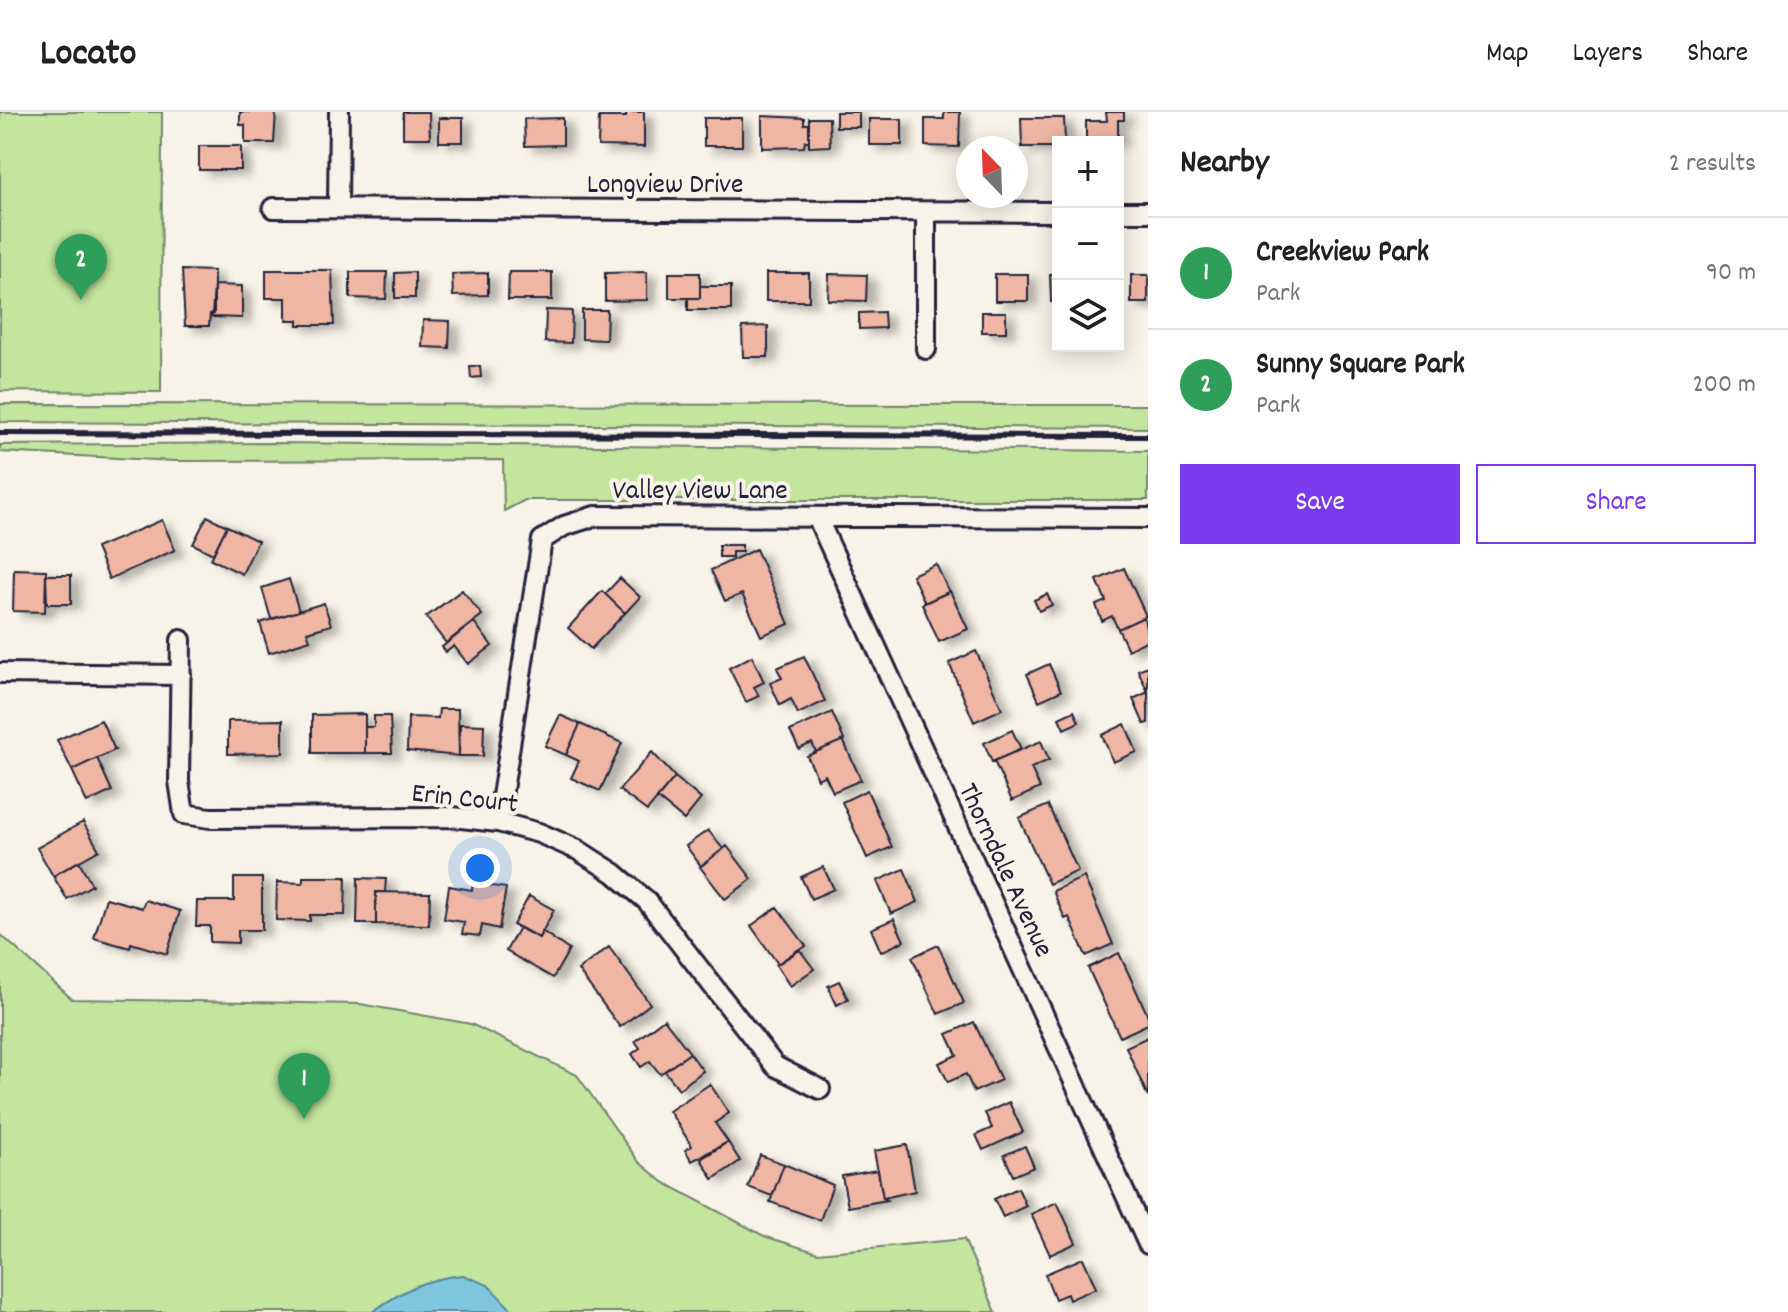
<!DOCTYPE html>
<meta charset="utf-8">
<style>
body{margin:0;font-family:Dekko,sans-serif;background:#f6f6f6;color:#202124}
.controls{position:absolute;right:24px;top:24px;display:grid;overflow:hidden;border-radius:0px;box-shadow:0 4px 20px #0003}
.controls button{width:72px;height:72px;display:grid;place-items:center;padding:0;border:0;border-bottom:2px solid #e0e0e0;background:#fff;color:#202124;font:40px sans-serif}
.compass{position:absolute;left:956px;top:24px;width:72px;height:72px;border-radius:50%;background:#fff;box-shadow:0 4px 20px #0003;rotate:337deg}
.you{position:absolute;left:480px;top:756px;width:28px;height:28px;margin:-20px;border:6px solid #fff;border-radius:50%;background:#1a73e8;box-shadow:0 0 0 12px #1a73e833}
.badge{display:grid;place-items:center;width:52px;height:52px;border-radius:50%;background:#7c3aed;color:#fff;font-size:26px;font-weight:700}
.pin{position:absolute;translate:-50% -66px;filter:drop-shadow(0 2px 4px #0008)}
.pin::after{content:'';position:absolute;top:42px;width:28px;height:24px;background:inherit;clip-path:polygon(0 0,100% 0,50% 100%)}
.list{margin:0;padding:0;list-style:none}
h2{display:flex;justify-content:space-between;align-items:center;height:104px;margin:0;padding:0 32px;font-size:34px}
h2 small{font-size:26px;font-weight:400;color:#757577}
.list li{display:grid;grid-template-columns:52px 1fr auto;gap:24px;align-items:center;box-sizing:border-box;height:112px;padding:0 32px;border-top:2px solid #e0e0e0}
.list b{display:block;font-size:30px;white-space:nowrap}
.list p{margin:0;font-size:26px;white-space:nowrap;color:#757577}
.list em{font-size:26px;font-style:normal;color:#757577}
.actions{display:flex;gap:16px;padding:24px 32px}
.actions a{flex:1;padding:18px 0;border:2px solid #7c3aed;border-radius:0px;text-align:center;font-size:28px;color:#7c3aed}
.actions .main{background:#7c3aed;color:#fff}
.icon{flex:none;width:44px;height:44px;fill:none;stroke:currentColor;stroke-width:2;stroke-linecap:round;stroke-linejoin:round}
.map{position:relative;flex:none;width:1148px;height:1200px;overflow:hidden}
header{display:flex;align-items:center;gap:48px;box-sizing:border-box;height:112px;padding:0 40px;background:#fff;border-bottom:2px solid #e0e0e0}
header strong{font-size:38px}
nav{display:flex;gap:44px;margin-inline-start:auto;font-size:28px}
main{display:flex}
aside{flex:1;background:#fff}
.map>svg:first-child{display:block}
</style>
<header>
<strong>Locato</strong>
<nav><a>Map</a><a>Layers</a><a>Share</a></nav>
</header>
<main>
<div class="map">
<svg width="1148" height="1200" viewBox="0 0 1148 1200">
<defs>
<filter id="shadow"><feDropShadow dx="9" dy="5" stdDeviation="4" flood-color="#0004"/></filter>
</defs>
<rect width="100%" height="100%" fill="#f7f3e8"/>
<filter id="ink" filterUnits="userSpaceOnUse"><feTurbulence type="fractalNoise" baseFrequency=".0125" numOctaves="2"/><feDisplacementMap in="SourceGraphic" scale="16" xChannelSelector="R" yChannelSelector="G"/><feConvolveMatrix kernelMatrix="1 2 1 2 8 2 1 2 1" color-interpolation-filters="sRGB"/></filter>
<g filter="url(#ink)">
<path fill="#c3e59e" stroke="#72846c" stroke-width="2" d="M0,0h162l-1,280 -161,-1z
M0,292l1148,1v23l-1148,-6z
M272,331l876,8v49h-623l-21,11 -1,-51 -328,1 -175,-9v-7z
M0,822l72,65 288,5 111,20 106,51 62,87 24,20 101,54 54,17 146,-14 32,73h-996z"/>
<path fill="#7ec7de" stroke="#59859d" stroke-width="2" d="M463,1163l25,10 26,27h-142c32,-22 51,-33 91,-37z"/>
<path fill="#eeb6a3" stroke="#22223b" stroke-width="2" filter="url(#shadow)" d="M240,0h36l-2,31h-29v-18h-5z
M403,0h26l1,26h-27z
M626,0h18v35l-46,-1 1,-29h27z
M836,0h23v15h-23z
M944,0h16l-1,35 -34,-1v-27h19z
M1106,0h18v8h-6v22h-32v-21h21z
M762,4l42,2v6h5v17h-4l-1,6 -42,1z
M439,6h24v24h-24z
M563,6v27l-38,1 -1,-27z
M704,6h38v28h-38z
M809,6h20l1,28 -21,1z
M1021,6h43l1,24h-7v5h-36z
M869,7h33v26h-33z
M199,34h42v24h-42z
M182,158l32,1v43h-4l-1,12h-24z
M266,158h66l2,55h-36v-5h-12v-22h-20z
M350,160h37l-1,27 -36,-1z
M415,160v26h-20v-25z
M509,160h43v28h-44z
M647,160v28l-42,1v-28z
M488,161v22l-35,1 -1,-22z
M669,161h31v25h-31z
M766,161h43v28h-43z
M829,162l38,1 -1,26 -38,-1z
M995,162h33v27h-33z
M1050,162h8v28h-7z
M1131,163h17v28h-17z
M214,173l28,1v32l-30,-1z
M700,174h31v24h-43v-12h12z
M546,198l26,1 -1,32 -26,-1z
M582,198h25l-1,30 -24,-1z
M884,200l1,16 -26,1v-16z
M982,200h24v20h-24z
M423,208l27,1 -1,27 -27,-1z
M768,214v31h-25l-1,-30z
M470,254h10l1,11 -10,1z
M207,404l20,10 -14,28 -20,-10z
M162,408l13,30 -66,29 -13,-31z
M227,414l31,15 -16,33 -31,-15z
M719,433h23v7h-10v5h-13z
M756,437l33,75 -28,12 -19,-42 -17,7 -14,-31z
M936,452l13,28 -24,11 -13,-28z
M1124,456l22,48 -28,13 -6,-13 -10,5 -6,-16 10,-4 -9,-21z
M14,457l32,1 -1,42 -32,-1z
M46,463h25v29h-24z
M620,466l20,19 -15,16 -20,-19z
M289,467l10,32 -28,8 -9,-31z
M462,478l20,25 -36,28 -20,-26z
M602,479l23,22 -34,36 -23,-21z
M950,479l18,38 -29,13 -17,-38z
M1047,482l5,11 -13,6 -5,-11z
M324,491l7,22 -24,7 3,8 -41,13 -9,-30z
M1144,505l4,23 -20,10 -10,-21z
M474,510l18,24 -24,18 -14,-18 -8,6 -4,-5z
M976,539l26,58 -28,13 -25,-59z
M752,544l12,26 -10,5 5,9 -13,6 -17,-34z
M804,544l21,45 -27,13 -7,-15 -11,6 -10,-22 12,-5 -5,-10z
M1049,552l12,27 -22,10 -12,-27z
M1148,554v57l-4,1 -11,-25 15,-7 -10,-22z
M439,597h19l1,47 -52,-5 1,-34 30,1z
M1074,599l5,11 -15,7 -5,-11z
M832,600l12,28 -28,12 -4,-9 -13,6 -9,-18z
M365,602v39h-53v-38z
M560,603l20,9 -14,31 -21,-9z
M374,604h16l2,37h-27v-26h9z
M101,608l14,30 -43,20 -15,-30z
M283,608v33l-55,1v-33z
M460,612l24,1 -1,31h-24z
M580,612l42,19 -22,48 -29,-13 8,-17 -13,-6z
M1125,612l12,28 -24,10 -11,-27z
M1012,618l9,19 -29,13 -8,-19z
M843,628l18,40 -28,12 -8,-17 -7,4 -11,-23z
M1041,629l8,19 -18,8 9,20 -28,13 -18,-40z
M652,640l23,25 -28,34 -28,-21z
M97,646l15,33 -25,12 -15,-33z
M675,665l26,22 -17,21 -27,-22z
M867,678l25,57 -25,11 -25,-56z
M1048,693l30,66 -29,13 -30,-66z
M83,710l16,28 -46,26 -16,-28z
M708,718l15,19 -22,17 -15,-20z
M727,734l25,33 -27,20 -25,-32z
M79,749l13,24 -25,14 -14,-23z
M823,755l11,22 -23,10 -10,-22z
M904,757l14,33 -27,12 -14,-33z
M303,765h43l-1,38h-35v6l-34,-1 1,-38 26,1z
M1084,765l29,67 -27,12 -17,-39 -4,2 -12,-28z
M234,766h28v52h-24v13l-28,-1v-16h-14l1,-25h37z
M358,766l28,1 -1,13h-9v32h-19z
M473,771l33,5 -7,41 -17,-4 -2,11 -18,-2 2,-12 -20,-3 5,-33 23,4z
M376,780l54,1 -1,32 -53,-1z
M529,784l25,14 -15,28 -26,-13z
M106,786l36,10 3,-8 35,11 -13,43 -36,-11 -1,5 -36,-10z
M777,795l29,39 -28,18 -27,-38z
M894,807l10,22 -23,11 -10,-23z
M519,815l20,11 3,-7 27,19 -16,28 -47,-27z
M938,833l26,58 -26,11 -26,-57z
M609,835l41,57 -30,23 -42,-57z
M799,837l15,20 -24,17 -14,-21z
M1119,841l29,63v8l-28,13 -32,-69z
M839,869l9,18 -11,6 -9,-19z
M664,907l26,34 -30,21 -10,-13 -9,6 -9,-13 8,-6 -5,-7z
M974,910l27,58 -27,12 -8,-18 -18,8 -9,-19 18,-8 -10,-21z
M1148,925v60l-22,-50z
M690,941l13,18 -24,18 -14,-18z
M710,972l19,29 -14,10 13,19 -36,19 -7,-11 7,-4 -23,-35z
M1009,990l14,30 -40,18 -7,-15 16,-7 -7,-15z
M728,1030l12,19 -27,18 -12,-20z
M907,1033l8,46 -32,7 -9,-47z
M1025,1034l9,21 -21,9 -9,-21z
M760,1043l24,9 -12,32 -24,-9z
M784,1052l49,21 -13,35 -50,-18z
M878,1058l5,28 4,2 -39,7 -6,-31z
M1018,1076l8,18 -23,11 -9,-18z
M1057,1090l19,41 -26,12 -19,-41z
M1083,1146l13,30 -27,12 -2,-6 -12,5 -10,-25z"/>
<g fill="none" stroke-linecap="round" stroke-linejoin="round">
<defs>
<path id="minor" d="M338,95l1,-95
M273,96l785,4
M1118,100h30
M926,237v-137
M817,405l331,727
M181,528l-2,141 5,33 26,4 242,-1 46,5 41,11 39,17 36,23 33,28 128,165 45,23
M0,561l181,2
M498,710l44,-282 22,-14 31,-10 553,2"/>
</defs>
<use href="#minor" stroke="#22223b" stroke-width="24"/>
<use href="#minor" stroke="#f7f3e8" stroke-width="18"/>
<path stroke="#22223b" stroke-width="6" d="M0,321l1148,3"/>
</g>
</g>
<g text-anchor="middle" stroke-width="8" stroke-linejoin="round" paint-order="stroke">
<g font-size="28" fill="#22223b" stroke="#f7f3e8">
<text x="665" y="80">Longview Drive</text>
<text x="700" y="386">Valley View Lane</text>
<text transform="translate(465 684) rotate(6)" y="10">Erin Court</text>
<text transform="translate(1008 757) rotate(65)" y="10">Thorndale Avenue</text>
</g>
</g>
</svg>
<div class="controls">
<button>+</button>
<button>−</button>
<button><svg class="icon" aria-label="layers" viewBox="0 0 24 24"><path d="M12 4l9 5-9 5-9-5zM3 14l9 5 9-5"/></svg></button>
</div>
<svg class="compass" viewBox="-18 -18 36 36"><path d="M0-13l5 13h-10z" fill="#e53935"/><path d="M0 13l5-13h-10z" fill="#757577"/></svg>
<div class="you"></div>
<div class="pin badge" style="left:304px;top:1007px;background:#2e9e5b">1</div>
<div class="pin badge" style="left:81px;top:188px;background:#2e9e5b">2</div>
</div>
<aside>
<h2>Nearby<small>2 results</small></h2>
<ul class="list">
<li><span class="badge" style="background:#2e9e5b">1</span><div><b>Creekview Park</b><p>Park</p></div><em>90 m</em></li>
<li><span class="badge" style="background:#2e9e5b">2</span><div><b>Sunny Square Park</b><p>Park</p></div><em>200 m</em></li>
</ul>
<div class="actions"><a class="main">Save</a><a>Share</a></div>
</aside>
</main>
